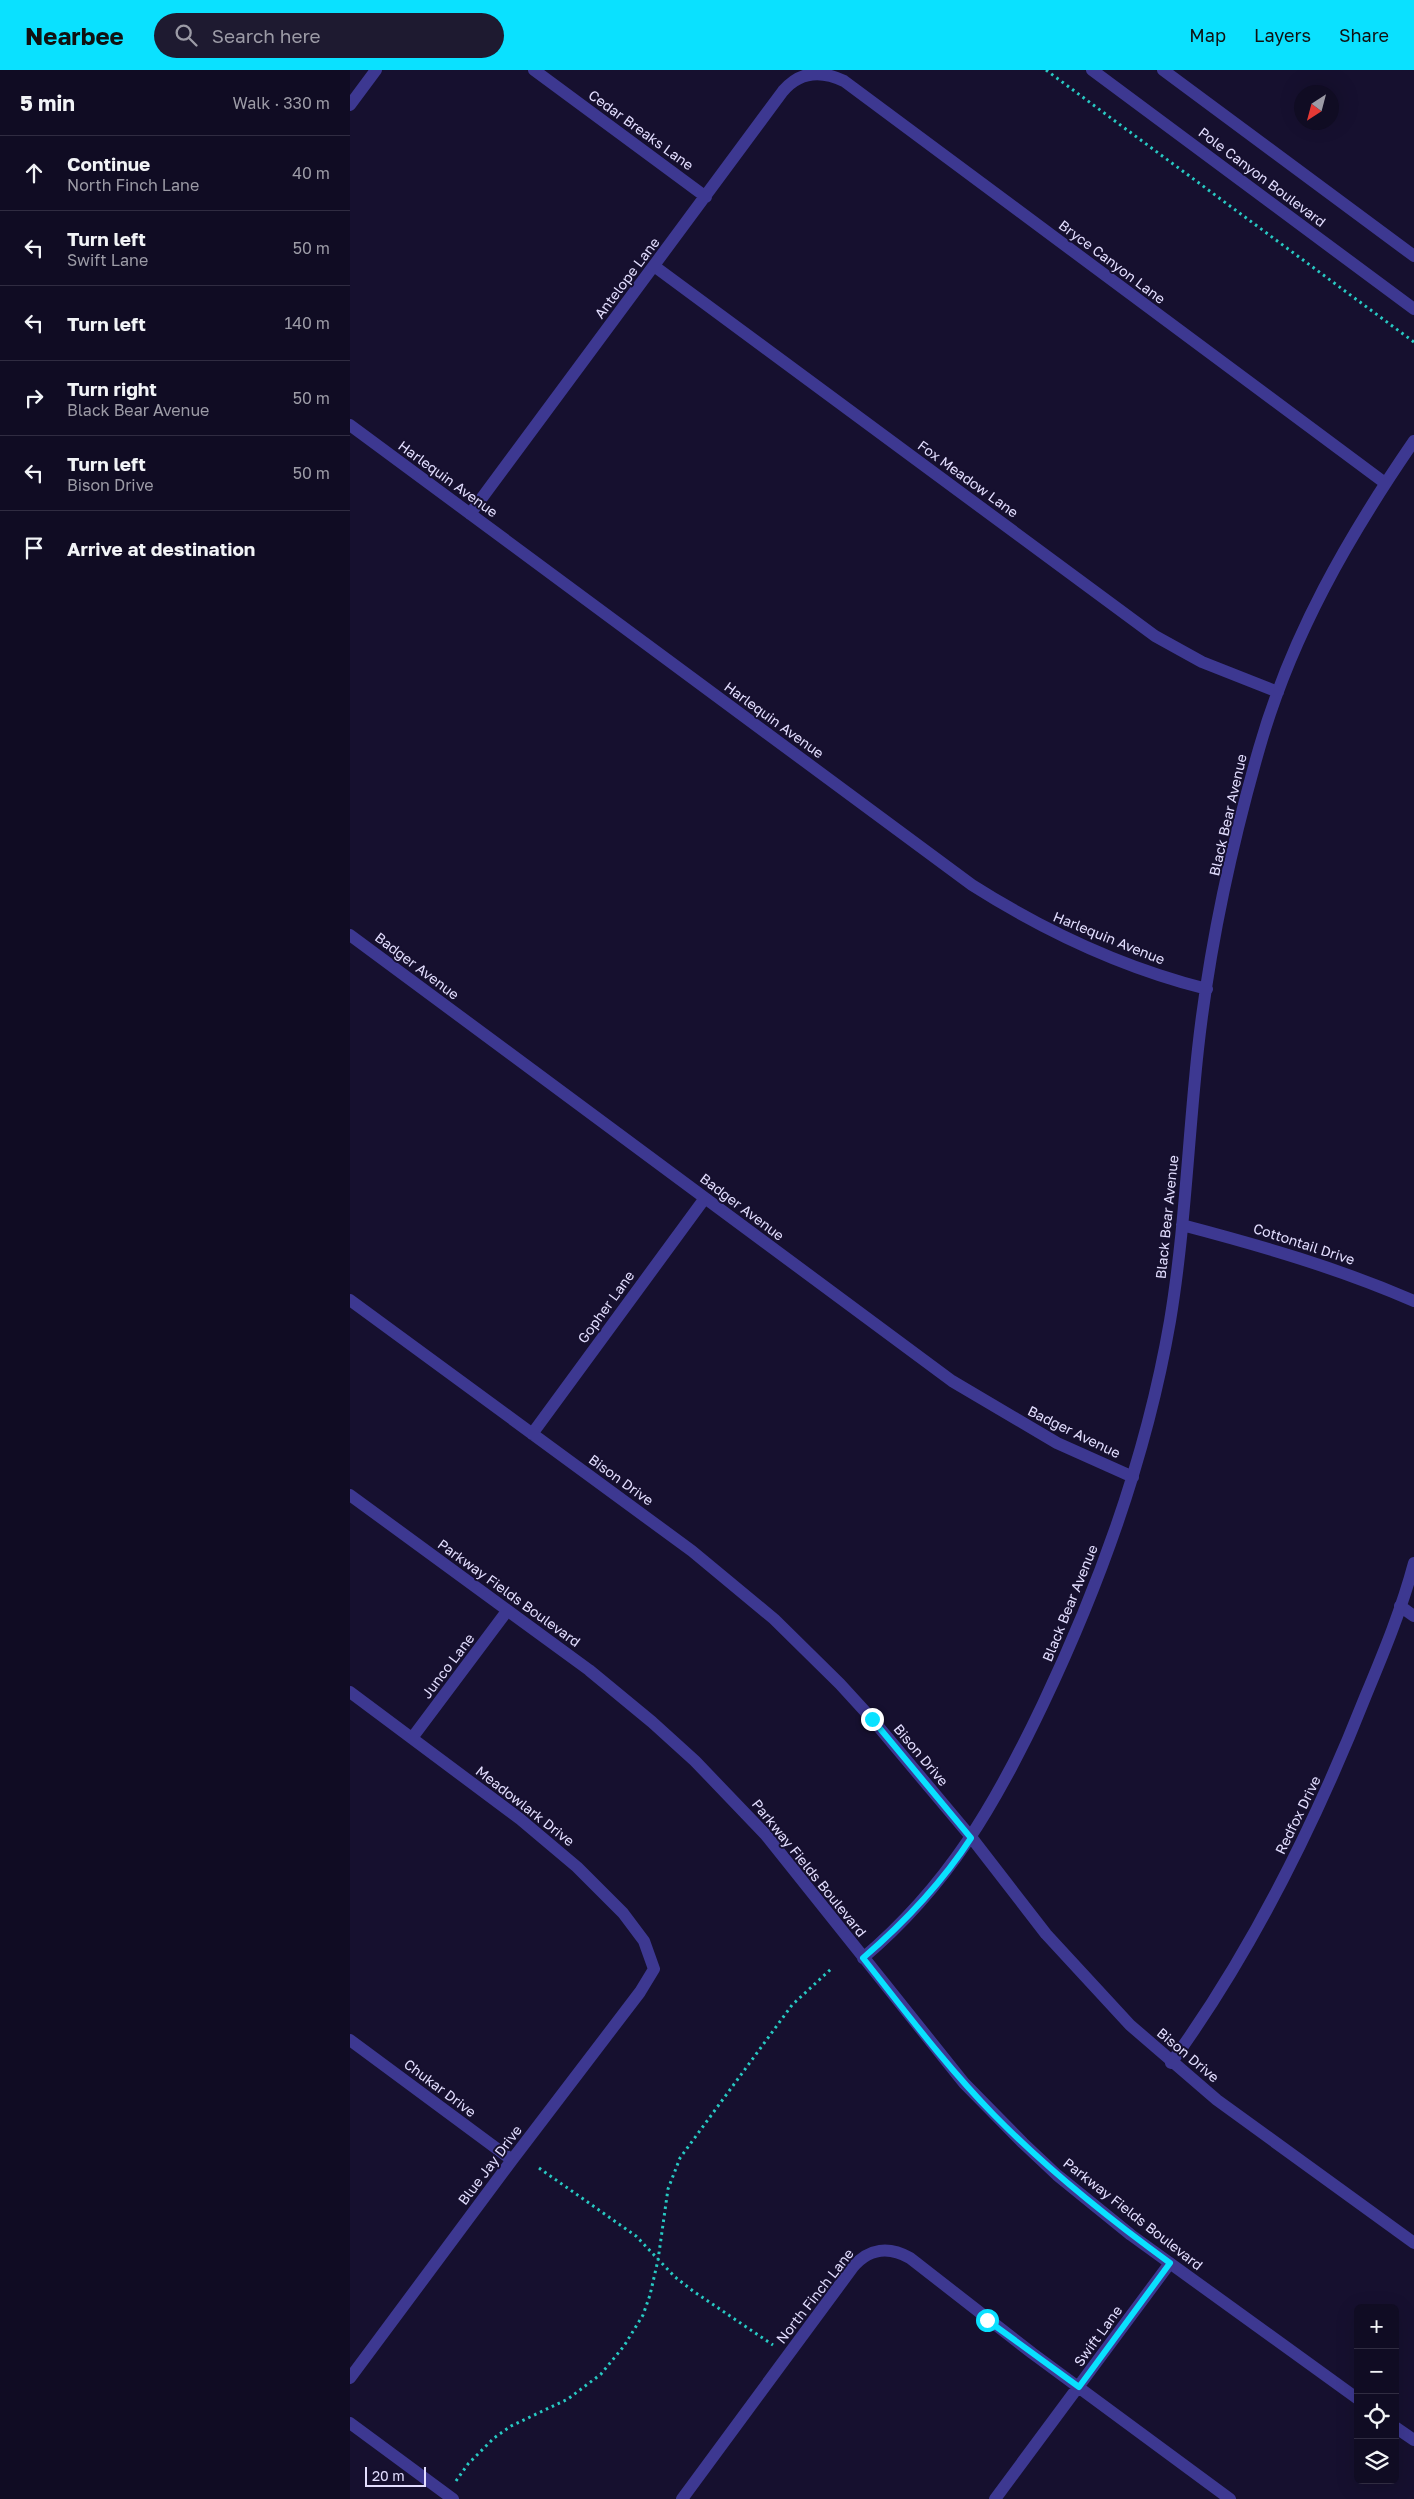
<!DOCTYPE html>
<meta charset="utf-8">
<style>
body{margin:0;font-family:"Golos Text",sans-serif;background:#1e1a30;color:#f1f3f6}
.controls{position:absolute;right:15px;bottom:15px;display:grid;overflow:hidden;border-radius:8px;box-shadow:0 5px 20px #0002}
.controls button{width:45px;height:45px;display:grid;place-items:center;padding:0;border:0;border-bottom:1px solid #302c41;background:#100c23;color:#f1f3f6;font:25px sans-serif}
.compass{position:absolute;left:944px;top:15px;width:45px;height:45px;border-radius:50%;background:#100c23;box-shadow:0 5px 20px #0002;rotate:216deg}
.scale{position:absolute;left:15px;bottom:12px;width:61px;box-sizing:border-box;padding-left:5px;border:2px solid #e3deff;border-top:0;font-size:14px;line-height:18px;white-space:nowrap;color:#e3deff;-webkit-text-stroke:4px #16102f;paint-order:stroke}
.stop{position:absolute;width:15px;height:15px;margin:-11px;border:4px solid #0ae1ff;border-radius:50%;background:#fff}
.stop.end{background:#0ae1ff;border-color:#fff;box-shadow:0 1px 5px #0008}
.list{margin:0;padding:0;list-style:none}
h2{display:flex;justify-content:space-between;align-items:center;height:65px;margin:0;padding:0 20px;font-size:21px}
h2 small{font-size:16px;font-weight:400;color:#9c9ba6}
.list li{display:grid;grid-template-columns:32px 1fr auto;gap:15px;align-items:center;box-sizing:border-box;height:75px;padding:0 20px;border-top:1px solid #302c41}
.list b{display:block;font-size:19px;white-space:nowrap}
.list p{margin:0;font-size:16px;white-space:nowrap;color:#9c9ba6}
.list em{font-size:16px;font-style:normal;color:#9c9ba6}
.icon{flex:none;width:28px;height:28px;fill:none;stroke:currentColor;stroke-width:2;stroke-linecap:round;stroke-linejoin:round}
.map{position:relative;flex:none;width:1064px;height:2429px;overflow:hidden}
header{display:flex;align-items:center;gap:30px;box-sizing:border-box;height:70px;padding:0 25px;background:#0ae1ff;color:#111}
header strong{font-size:24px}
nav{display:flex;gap:28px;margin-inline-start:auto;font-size:18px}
.search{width:350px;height:45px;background:#1e1a30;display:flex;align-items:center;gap:12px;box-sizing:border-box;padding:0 18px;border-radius:28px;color:#9c9ba6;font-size:19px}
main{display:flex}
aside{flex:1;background:#100c23}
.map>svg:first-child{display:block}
</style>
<header>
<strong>Nearbee</strong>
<div class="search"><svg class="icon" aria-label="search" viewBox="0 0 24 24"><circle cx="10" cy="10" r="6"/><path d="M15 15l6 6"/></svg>Search here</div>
<nav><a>Map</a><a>Layers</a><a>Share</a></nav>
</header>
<main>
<aside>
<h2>5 min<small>Walk · 330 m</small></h2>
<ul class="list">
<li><svg class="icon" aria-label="ahead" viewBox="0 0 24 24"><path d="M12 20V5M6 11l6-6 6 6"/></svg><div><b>Continue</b><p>North Finch Lane</p></div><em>40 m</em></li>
<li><svg class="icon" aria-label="left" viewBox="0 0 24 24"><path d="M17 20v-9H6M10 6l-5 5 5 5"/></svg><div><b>Turn left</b><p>Swift Lane</p></div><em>50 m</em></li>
<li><svg class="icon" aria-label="left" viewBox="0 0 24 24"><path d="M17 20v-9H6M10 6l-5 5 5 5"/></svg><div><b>Turn left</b></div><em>140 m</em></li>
<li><svg class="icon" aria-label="right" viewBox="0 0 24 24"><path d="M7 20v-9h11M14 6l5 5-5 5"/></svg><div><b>Turn right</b><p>Black Bear Avenue</p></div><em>50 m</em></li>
<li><svg class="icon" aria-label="left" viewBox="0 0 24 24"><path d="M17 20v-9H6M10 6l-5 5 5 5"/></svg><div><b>Turn left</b><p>Bison Drive</p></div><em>50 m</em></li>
<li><svg class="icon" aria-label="arrive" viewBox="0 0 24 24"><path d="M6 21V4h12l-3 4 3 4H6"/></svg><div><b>Arrive at destination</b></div></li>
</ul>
</aside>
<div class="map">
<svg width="1064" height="2429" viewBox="0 0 1064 2429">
<rect width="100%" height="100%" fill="#16102f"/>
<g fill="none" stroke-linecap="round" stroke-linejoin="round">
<path stroke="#28c9c3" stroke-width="3" stroke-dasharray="2.5 4" stroke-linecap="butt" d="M696,0l368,272
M189,2098l97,68 39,41 18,14 80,54
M106,2411l12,-17 26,-26 17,-12 57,-27 33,-25 23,-28 19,-31 7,-20 8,-35 10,-71 12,-31 112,-153 39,-36"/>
<path stroke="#3d3891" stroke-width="12" d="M184,0l172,127
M0,35l26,-35
M304,196l501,370 47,26 76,30
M0,355l622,460c74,47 151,83 235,104
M120,444l313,-423c17,-20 38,-21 61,-10l541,402
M0,865l602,446 105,62 76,34
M832,1155c80,21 156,43 232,76
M0,1230l342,251 82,68 66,65 32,35 99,118 75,97 84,91 87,75 197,143
M182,1364l173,-236
M0,1425l239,175 63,52 43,39 70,73 199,249 59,60 34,32 74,60 227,164
M1050,1536l14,10
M0,1622l170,127 57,48 46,46 21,28 10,28 -14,23 -128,168 -162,218
M62,1668l95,-127
M513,1888c86,-73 132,-153 180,-254 58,-122 104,-250 127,-383 15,-90 18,-181 28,-272 11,-100 33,-202 61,-300 32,-113 89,-212 155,-308
M0,1970l162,120
M821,1993c82,-113 144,-239 195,-368 18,-43 36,-87 48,-132
M0,2353l103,76
M1045,2357l19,13
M332,2429l171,-232c16,-19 36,-21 57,-9l122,95 198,146
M645,2429l175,-236"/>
<path stroke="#3d3891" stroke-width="12" d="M742,0l322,239
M813,0l251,186"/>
</g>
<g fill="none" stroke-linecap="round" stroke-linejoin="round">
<path stroke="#0ae1ff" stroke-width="6" d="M522,1649l99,119c-30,46 -66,84 -108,120 42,53 83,108 131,157 54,55 114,103 176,148l-91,124 -92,-67"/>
</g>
<g text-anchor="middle" stroke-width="4" stroke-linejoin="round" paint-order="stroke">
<g font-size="14" fill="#e3deff" stroke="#16102f">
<text transform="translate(291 60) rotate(36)" y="5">Cedar Breaks Lane</text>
<text transform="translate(912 107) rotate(37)" y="5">Pole Canyon Boulevard</text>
<text transform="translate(762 192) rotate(37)" y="5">Bryce Canyon Lane</text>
<text transform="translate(277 208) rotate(-53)" y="5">Antelope Lane</text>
<text transform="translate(98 409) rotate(36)" y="5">Harlequin Avenue</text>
<text transform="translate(618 409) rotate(36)" y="5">Fox Meadow Lane</text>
<text transform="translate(424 650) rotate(36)" y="5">Harlequin Avenue</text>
<text transform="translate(878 745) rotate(-77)" y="5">Black Bear Avenue</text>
<text transform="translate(759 868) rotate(22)" y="5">Harlequin Avenue</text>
<text transform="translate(67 896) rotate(37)" y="5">Badger Avenue</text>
<text transform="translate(392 1137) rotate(37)" y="5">Badger Avenue</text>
<text transform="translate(817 1147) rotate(-84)" y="5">Black Bear Avenue</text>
<text transform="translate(954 1174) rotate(18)" y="5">Cottontail Drive</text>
<text transform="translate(256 1237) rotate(-54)" y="5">Gopher Lane</text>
<text transform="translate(724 1362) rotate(26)" y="5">Badger Avenue</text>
<text transform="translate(271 1410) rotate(36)" y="5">Bison Drive</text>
<text transform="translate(159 1523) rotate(36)" y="5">Parkway Fields Boulevard</text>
<text transform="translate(720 1533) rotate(-68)" y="5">Black Bear Avenue</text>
<text transform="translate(98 1596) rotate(-53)" y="5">Junco Lane</text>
<text transform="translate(571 1685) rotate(50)" y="5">Bison Drive</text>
<text transform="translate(175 1736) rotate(38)" y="5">Meadowlark Drive</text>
<text transform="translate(948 1745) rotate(-64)" y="5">Redfox Drive</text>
<text transform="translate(459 1798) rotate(51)" y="5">Parkway Fields Boulevard</text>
<text transform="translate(838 1985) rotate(40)" y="5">Bison Drive</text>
<text transform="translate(90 2018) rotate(37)" y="5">Chukar Drive</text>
<text transform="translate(140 2095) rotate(-53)" y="5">Blue Jay Drive</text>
<text transform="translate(783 2144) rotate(38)" y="5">Parkway Fields Boulevard</text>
<text transform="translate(465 2226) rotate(-52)" y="5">North Finch Lane</text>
<text transform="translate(748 2266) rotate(-54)" y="5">Swift Lane</text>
</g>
</g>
</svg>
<div class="controls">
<button>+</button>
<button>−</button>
<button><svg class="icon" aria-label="locate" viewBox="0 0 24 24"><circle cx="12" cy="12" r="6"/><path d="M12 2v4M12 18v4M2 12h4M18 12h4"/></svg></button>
<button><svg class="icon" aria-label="layers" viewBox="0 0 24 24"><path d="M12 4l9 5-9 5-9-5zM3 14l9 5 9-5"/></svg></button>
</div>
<svg class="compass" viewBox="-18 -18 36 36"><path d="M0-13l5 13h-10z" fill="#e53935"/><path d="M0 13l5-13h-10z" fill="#9c9ba6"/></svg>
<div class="scale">20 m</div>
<div class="stop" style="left:637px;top:2250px"></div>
<div class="stop end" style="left:522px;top:1649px"></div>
</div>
</main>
